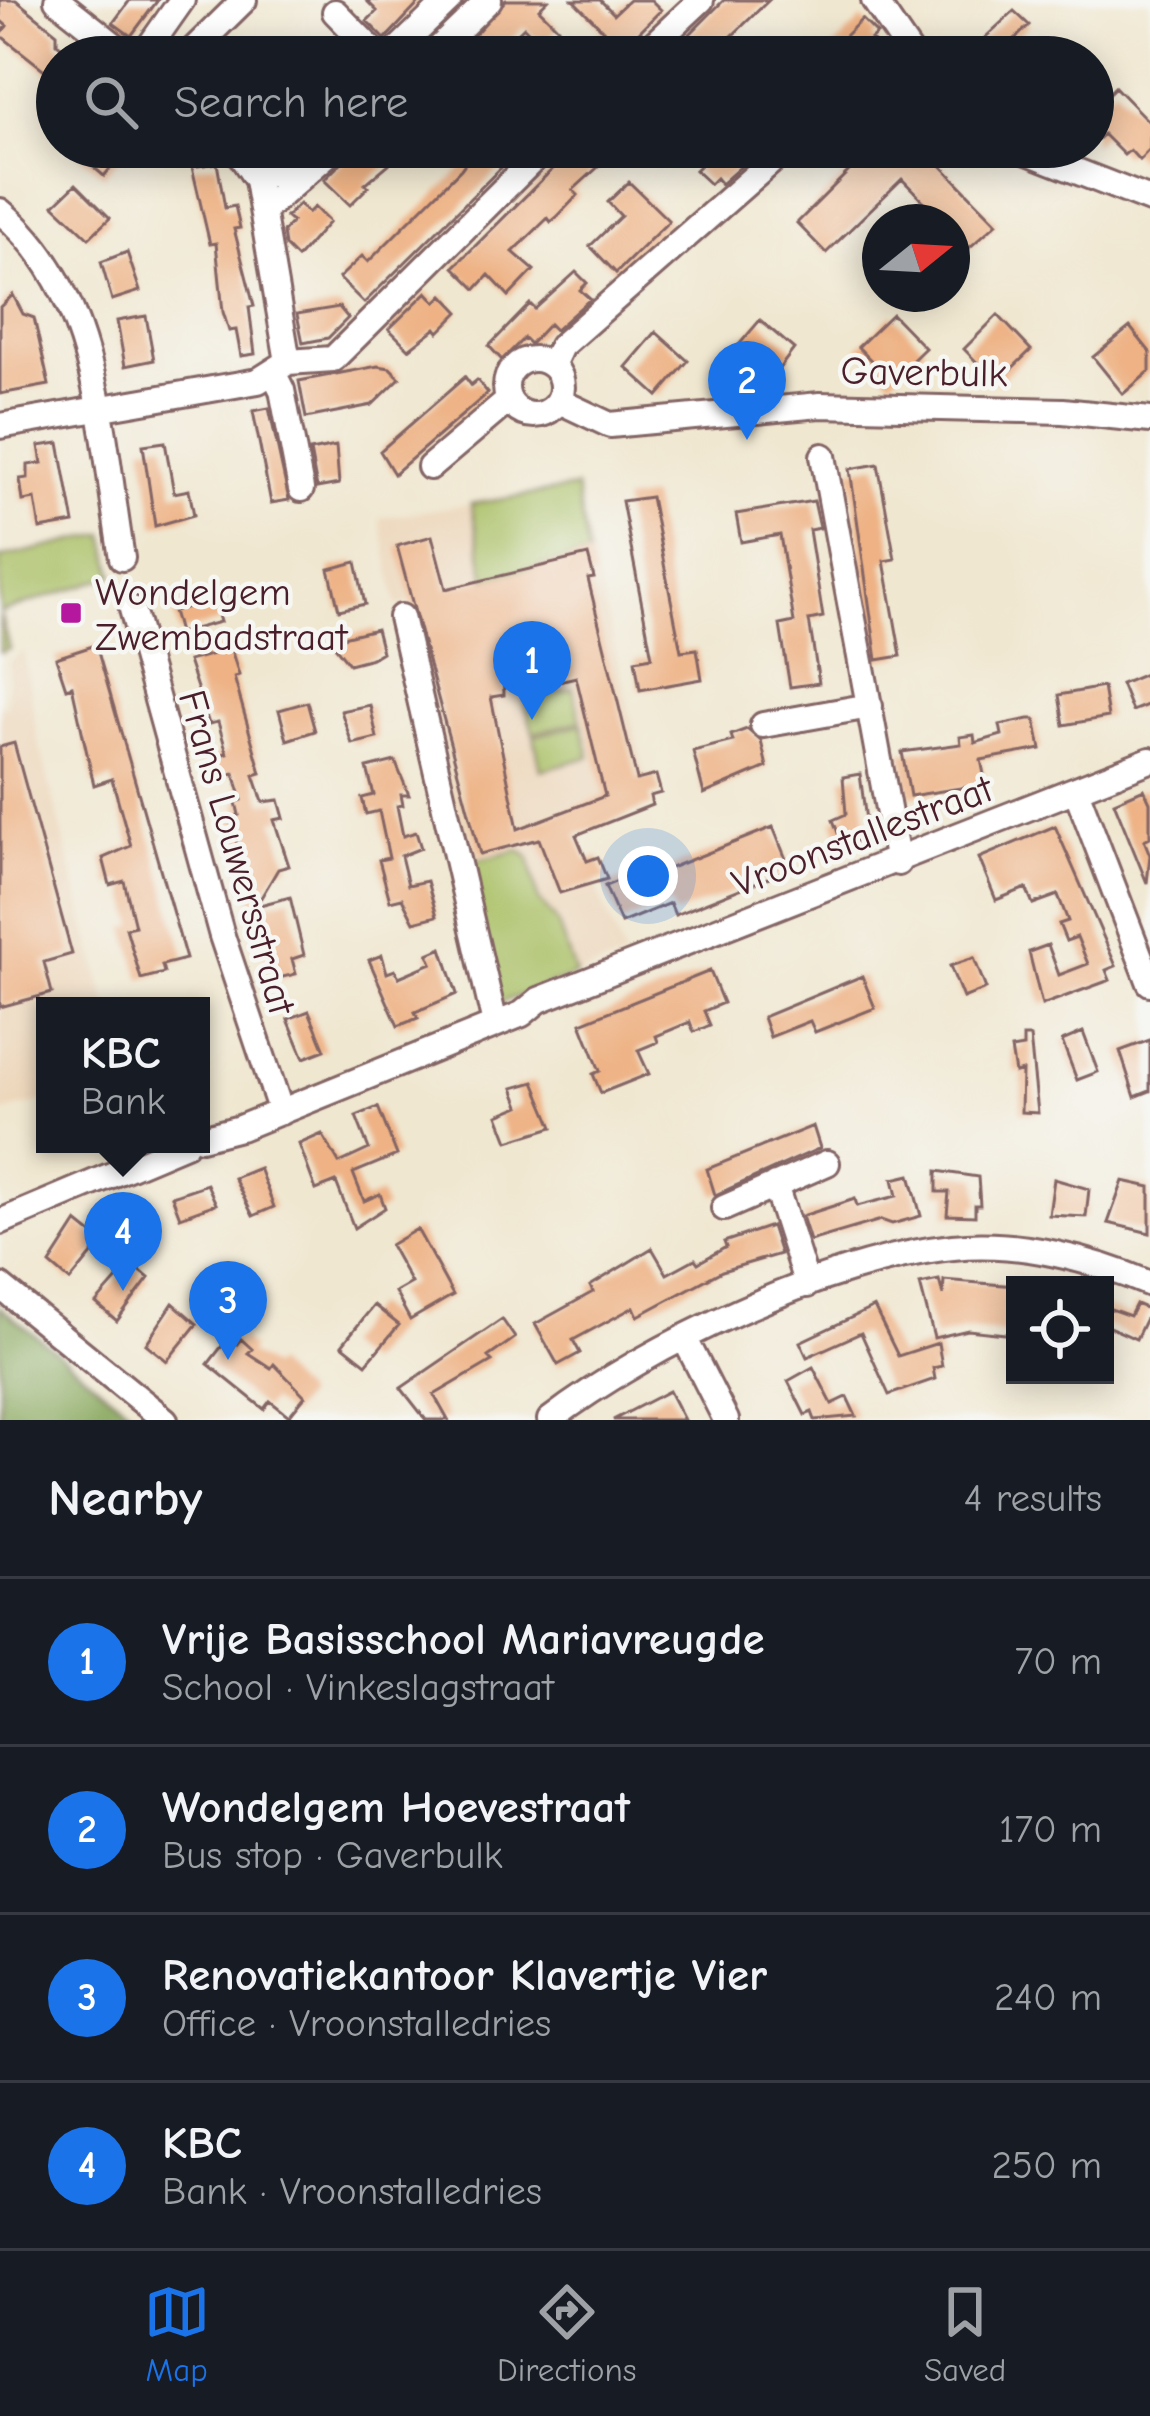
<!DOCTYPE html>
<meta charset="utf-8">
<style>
body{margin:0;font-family:"Comic Neue",sans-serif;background:#242831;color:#f1f3f6}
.controls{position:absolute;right:36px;bottom:36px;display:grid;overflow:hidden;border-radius:0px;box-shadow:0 6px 30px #0003}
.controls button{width:108px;height:108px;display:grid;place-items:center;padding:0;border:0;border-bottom:3px solid #363941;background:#171b24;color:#f1f3f6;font:60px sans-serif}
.compass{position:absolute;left:862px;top:204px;width:108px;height:108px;border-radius:50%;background:#171b24;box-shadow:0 6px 30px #0003;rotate:72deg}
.you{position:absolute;left:648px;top:876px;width:42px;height:42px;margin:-30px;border:9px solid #fff;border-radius:50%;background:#1a73e8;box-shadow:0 0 0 18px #1a73e833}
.badge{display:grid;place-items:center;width:78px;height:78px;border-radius:50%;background:#1a73e8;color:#fff;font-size:39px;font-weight:700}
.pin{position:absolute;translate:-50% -99px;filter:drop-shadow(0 3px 6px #0008)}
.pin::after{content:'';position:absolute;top:63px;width:42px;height:36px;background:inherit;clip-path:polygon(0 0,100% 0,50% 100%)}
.popup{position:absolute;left:36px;top:997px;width:174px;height:156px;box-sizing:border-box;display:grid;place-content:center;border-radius:0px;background:#171b24;filter:drop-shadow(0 3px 9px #0005);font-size:39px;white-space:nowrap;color:#9ea1a6}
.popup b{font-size:45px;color:#f1f3f6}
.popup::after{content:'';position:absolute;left:50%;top:100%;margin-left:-24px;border:24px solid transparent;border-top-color:#171b24}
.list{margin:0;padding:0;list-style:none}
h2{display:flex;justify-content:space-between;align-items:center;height:156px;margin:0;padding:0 48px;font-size:51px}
h2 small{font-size:39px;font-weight:400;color:#9ea1a6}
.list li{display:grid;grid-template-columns:78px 1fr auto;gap:36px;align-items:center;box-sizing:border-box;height:168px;padding:0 48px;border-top:3px solid #363941}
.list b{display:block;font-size:45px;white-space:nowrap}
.list p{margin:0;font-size:39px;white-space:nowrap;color:#9ea1a6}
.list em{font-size:39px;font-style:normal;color:#9ea1a6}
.icon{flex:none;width:66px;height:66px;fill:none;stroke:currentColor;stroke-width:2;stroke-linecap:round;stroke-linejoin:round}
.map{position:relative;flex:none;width:1150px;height:1420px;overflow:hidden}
.search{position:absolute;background:#171b24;box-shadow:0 6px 30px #0003;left:36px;right:36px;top:36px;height:132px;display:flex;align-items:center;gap:30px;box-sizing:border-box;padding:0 42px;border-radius:66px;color:#9ea1a6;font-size:45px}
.sheet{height:828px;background:#171b24}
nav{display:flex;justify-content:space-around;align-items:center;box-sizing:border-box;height:168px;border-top:3px solid #363941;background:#171b24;font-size:33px;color:#9ea1a6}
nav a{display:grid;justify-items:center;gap:6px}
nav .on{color:#1a73e8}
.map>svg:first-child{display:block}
</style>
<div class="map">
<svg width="1150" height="1420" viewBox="0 0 1150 1420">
<rect width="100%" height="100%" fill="#f6f6f2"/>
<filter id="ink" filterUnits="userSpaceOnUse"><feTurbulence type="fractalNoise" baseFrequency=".00833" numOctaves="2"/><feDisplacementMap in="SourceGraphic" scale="24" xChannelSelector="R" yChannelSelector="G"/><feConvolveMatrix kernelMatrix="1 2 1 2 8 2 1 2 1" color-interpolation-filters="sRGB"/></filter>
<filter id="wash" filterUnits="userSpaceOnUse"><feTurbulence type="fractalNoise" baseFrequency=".004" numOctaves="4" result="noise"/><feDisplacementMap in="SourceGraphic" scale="48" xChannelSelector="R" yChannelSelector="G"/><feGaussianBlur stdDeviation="2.7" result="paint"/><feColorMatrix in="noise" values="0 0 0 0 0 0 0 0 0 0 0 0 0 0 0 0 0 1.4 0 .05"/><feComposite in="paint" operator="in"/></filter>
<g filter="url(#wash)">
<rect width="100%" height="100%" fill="#f0e7d0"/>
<path fill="#edd7bb" d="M576,488l76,317 -76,30 49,123 -126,45 -90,-400 -12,2 -17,-87z
M24,652l13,83 70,271h-62v95l-45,12v-411l6,9 3,-49z"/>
<path fill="#a9bf64" stroke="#7a6f48" stroke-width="3" d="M576,488l12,67 -102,24 -15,-75z
M105,534l9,41 -114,38 9,36 -9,3v-94z
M573,688l8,33 -48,12 -8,-33z
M582,724l8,33 -49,13 -7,-34z
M519,850l10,7 9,42 19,23 19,53 -77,28 -32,-140z"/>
<path fill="#86a65a" stroke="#686242" stroke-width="3" d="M0,1307l142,113h-142z"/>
<g id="blocks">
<path fill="#eeb285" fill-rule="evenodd" d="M0,0h16l41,33v10l17,14h-17v23l-57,-45 7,-9 -7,-6z
M130,0h28l-27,36 -18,-13z
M366,0h56l-37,39 -18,-18 10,-10z
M548,0l-9,9 19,19 -16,17 -18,-18 -31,30h-39l52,-57z
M573,0h27l14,14 15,-14h22l10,10 -47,47h-39l28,-27z
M724,0h45l-39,38 15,19h-78z
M1014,11l15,14 -17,17 15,15h-63z
M862,19l15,15 -6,5 8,8 -10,10h-45z
M1115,87l35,36v26l-11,11 -9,-10 -6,5 -21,-21 -10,10v-35z
M70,147h58l-24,29z
M357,147h52l-44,37 3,3 -18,18 -26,-25z
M465,147h57l-158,156 -25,-25 23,-22 6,6 93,-93 11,-15z
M575,147h45l-47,43 5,5 -21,22 -6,5 -3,-4 -35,34 21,18 -25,26 -20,-21 -13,14 -22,-22z
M719,147h44l-42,37 -5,-6 -6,6 -15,-14z
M873,147h50l74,76 -28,25 -17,-18v-8h-8l-42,-43 -76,74 -29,-30z
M217,163l8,45 10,-2 5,22 -6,1 20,77 -5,1 6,47 -14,2 -5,-26 -7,1 -6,-19 -7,-69 -6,1 -18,-77z
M629,182l40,39 -53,52 -26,-27 31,-30 -13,-14z
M76,184l34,34 -21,20 -35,-33z
M299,204l9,9 6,-6 15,15 -32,36 -12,-12 -2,-14 9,-10 -6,-5z
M127,252l13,39 -28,9 -11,-38z
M576,272l11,11 -7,7 10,9 -35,31 -6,-6 -19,20 -6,-6 -22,22 -13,-14 41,-42 5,5z
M427,292l9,10 7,-7 16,17 -20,20 -3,-4 -27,21 -20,-20z
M13,295l10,19 11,4 15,67 -49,9v-87z
M339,307l9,11 -20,20 -25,5 -6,-29z
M892,314l33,34 -34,33 -33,-34z
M998,315l33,35 -34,33 -33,-34z
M146,316l8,44 -29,6 -8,-45z
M760,320l34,29 -25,33 -37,-29z
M1130,327l20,25v19l-27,23 -30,-37z
M656,332l32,29 -30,35 -32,-29z
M378,366l12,2 10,10 -28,27 -66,13 -7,-37z
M465,377l6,8 6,-5 11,13 -94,81 -14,-23z
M269,408l20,92 -18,3 -18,-92z
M165,442l9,51 15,-3 5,25 -39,11 -12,-81z
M59,443l15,80 -34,6 -5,-30 -12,2 -3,-22 8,-1v-13l14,-2 -3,-17z
M336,446l3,38 -22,4 -7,-37z
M878,464l17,95 -11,2 17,95 -24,4 -27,-191z
M651,497l30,154 16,-2 5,30 -62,11 -5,-30 17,-3 -30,-156z
M814,501l6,27 -11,2 14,87 -14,3 10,63 -29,4 -10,-62 14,-3 -14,-87 -39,7 -5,-28z
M432,536l14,53 142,-34 6,23 -6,1 49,201 19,-5 5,18 -11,3 2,9 -76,30 11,26 11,-4 9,22 -47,14 -21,-54 -59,15 -83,-308zM548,649l7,33 21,-5 29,119 -87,33 -27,-132 13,-2 -1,-30z
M356,562l9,42 -26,6 -10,-41z
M214,600l6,22 -41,11 -6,-22z
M376,629l6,23 -10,6 -23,6 -19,-24z
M96,645l90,314 -24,6 2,8 -23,6 -15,-51 9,-2 -11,-45 -14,4 -7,-27 28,-12 -19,-67 -18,6 -22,-99 -6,2 -10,-30z
M231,649l8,26 -5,2 27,96 -7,2 9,27 16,-2 5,18 -10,2 15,46 -11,3 -22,37 34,-9 14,58 -12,4 4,15 -22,5 -44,-161 9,-3 -3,-13 6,-2 -8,-27 -16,4 -5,-21 14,-3 -9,-31 -9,2 -21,-63z
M1150,672v32l-18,7 -11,-27z
M1103,687l5,30 -44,8 -5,-30z
M307,702l8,29 -28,9 -8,-30z
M370,705l7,33 -25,6 -11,-33z
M1029,719h6l6,30 -60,11 5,24 -76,12 -8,-44 59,-8 -1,-7 14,-2 1,8 27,-8 -2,-10z
M747,729l14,12 6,26 -63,27 -11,-43 40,-10 -2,-6z
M14,743l58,211 -28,8 8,31 -52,14v-260z
M395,761l14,34h-8l2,10 -6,1 6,30 13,-4 5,16 -20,8 7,29 19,-4 10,35 -23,6 -12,-24 -12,3 -11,-41 10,-2 -10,-47 -13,3 -4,-16 12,-3 -7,-27z
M860,774l8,62 -25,10 -10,-26 13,-6 -3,-37z
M1144,789l6,13v35l-6,3 6,15 -3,28 -33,-81z
M1055,826l61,140 -10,4 4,10 -68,25 -13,-53 19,-7 11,30 29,-11 -11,-27 -11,4 -7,-17 9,-3 -10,-26 -25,9 -7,-16 -30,12 -17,-42z
M773,827l17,42 -115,46 -5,-12 -49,20 -16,-37 37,-15 3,7z
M442,948l15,46 -42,18 3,6 -20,8 -29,-66 13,-5 5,18 8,-3 4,7 33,-14 -4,-9z
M974,958l12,31 -23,9 -13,-32z
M710,971l13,32 -19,8 6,14 -16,7 -4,-10 -34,14 2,6 -20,8 11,24 -48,19 -8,-19 7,-3 -19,-48z
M862,976l13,32 -60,24 -5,-11 -40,16 -7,-20z
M309,1011l16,39 -21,8 -16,-39z
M1083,1032l15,40 -21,8 -15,-39z
M1023,1037h7l8,76 -17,-1 1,-41 -7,2 -4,-24 12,-2z
M1150,1040v51l-15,6 -15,-46z
M534,1082l19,45 -45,14 -10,-26 22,-9 -7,-18z
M378,1107l19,48 -44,18 11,28 16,-7 5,14 -31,20 -18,-46 -20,8 -17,-46 23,-10 17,29 30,-14 -13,-33z
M813,1126l7,22 -105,47 -8,-26z
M259,1168l15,39 -21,9 -19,-38z
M937,1171l41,6 2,28h-5v11l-28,-1 2,-23h-12z
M910,1175l11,41 -29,8 -11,-4 -71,21 -8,-25 53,-17 2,7 40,-10 -4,-17z
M1054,1179l35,10 -3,28 -37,-2z
M1123,1181l27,6v46l-42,-10z
M207,1184l9,20 -36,13 -8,-21z
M77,1222l25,20 -32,39 -20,-17z
M771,1226l9,28 -58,17 -84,45 -4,-9 -61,33 7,13 -22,12 -23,-41 58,-32 -3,-6 62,-38 15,26 28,-15 3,4 28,-16 -2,-5z
M417,1229l36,66 -43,25 -15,-28 16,-9 -21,-38z
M137,1268l12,10 -32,43 -21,-18 30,-34 5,4z
M939,1280l4,15 1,-15 71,6v49l-47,-5 -34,8 -14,-54z
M173,1303l24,21 -30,37 -21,-17z
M1136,1304l14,6 -14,29 -31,-14v-18l25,9z
M374,1305l25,20 -33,39 -24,-19z
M874,1307l24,49 40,-13 4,23 -9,2 2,11 -46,16 -28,-62 -54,24 -7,-15z
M502,1319l13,19 -27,19 4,4 -58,34 14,25h-22l-25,-32z
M229,1337l8,7 4,-5 11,10 -4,4 23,15 3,-4 31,32 -16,20 -19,-15 -6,8 -56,-45z
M813,1367l19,37 15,-7 9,19 -41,4 -3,-8 -7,3 -17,-34z
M669,1391l15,29h-71z"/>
</g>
</g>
<g filter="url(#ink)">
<use href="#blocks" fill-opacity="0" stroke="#846565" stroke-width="3"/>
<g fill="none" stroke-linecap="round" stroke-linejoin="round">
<defs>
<path id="minor" d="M57,0l72,57
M874,0l39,57
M335,12l44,45
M142,57l40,-57
M186,57l58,-57
M390,57l59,-57
M430,57l59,-57
M640,57l61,-57
M235,147l22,33 31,182
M1015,147l135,53
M257,180l16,-7 26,-26
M264,210l72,-63
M0,211c100,82 102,228 122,347
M506 387a28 28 0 1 1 56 0a28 28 0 1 1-56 0Z
M288,362l45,-3 213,-212
M552,365l9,-19 227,-199
M274,374l8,16 19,99
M559,401l51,24 210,-20 243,6 87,9
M0,426l258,-45 30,-19
M823,456l75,407
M430,467l79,-67
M132,609l90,327 59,176
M401,617l94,407
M763,725l107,-19
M1076,790l74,193
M201,1138l39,-10 282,-114 17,-14 611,-240
M775,1185l32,100
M724,1208l103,-45
M0,1222l185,-78
M0,1286l165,134
M685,1339l41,81
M550,1420c99,-76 279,-160 403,-173 65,-7 138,12 197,37"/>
</defs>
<use href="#minor" stroke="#846565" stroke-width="30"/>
<use href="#minor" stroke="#fff" stroke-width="24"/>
</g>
</g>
<rect fill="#b5179e" stroke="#f6f6f2" stroke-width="4.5" x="59" y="601" width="24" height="24" rx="6"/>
<g text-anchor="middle" stroke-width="9" stroke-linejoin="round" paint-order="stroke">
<g font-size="39" fill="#4a1f2b" stroke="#f6f6f2">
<text transform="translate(924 371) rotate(1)" y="14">Gaverbulk</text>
<text transform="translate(862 835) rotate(-21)" y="14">Vroonstallestraat</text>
<text transform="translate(238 852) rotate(74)" y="14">Frans Louwersstraat</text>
</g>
<g font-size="39" fill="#4a1f2b" stroke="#f6f6f2" text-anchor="start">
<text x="95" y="605">Wondelgem<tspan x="95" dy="45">Zwembadstraat</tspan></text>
</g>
</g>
</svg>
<div class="controls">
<button><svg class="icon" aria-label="locate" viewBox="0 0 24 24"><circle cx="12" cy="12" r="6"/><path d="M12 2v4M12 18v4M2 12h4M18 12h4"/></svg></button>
</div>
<svg class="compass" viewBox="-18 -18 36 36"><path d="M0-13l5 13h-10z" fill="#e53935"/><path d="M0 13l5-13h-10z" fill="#9ea1a6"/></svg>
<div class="you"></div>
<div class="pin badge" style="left:532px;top:720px">1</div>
<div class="pin badge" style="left:747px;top:440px">2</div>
<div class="pin badge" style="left:228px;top:1360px">3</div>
<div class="pin badge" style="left:123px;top:1291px">4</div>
<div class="popup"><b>KBC</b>Bank</div>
<div class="search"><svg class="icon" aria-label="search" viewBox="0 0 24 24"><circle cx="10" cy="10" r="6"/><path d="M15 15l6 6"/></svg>Search here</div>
</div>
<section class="sheet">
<h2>Nearby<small>4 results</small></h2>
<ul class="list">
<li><span class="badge">1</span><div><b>Vrije Basisschool Mariavreugde</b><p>School · Vinkeslagstraat</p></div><em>70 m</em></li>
<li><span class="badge">2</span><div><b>Wondelgem Hoevestraat</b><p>Bus stop · Gaverbulk</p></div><em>170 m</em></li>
<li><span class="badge">3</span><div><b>Renovatiekantoor Klavertje Vier</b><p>Office · Vroonstalledries</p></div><em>240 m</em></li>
<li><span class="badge">4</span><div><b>KBC</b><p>Bank · Vroonstalledries</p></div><em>250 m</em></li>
</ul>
</section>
<nav>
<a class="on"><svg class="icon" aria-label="map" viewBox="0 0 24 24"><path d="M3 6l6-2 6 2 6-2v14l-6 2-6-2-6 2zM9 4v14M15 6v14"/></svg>Map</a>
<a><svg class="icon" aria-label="directions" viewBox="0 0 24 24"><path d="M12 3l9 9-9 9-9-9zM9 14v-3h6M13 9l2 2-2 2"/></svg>Directions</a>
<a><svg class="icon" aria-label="saved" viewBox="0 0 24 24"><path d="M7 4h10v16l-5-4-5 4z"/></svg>Saved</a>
</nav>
